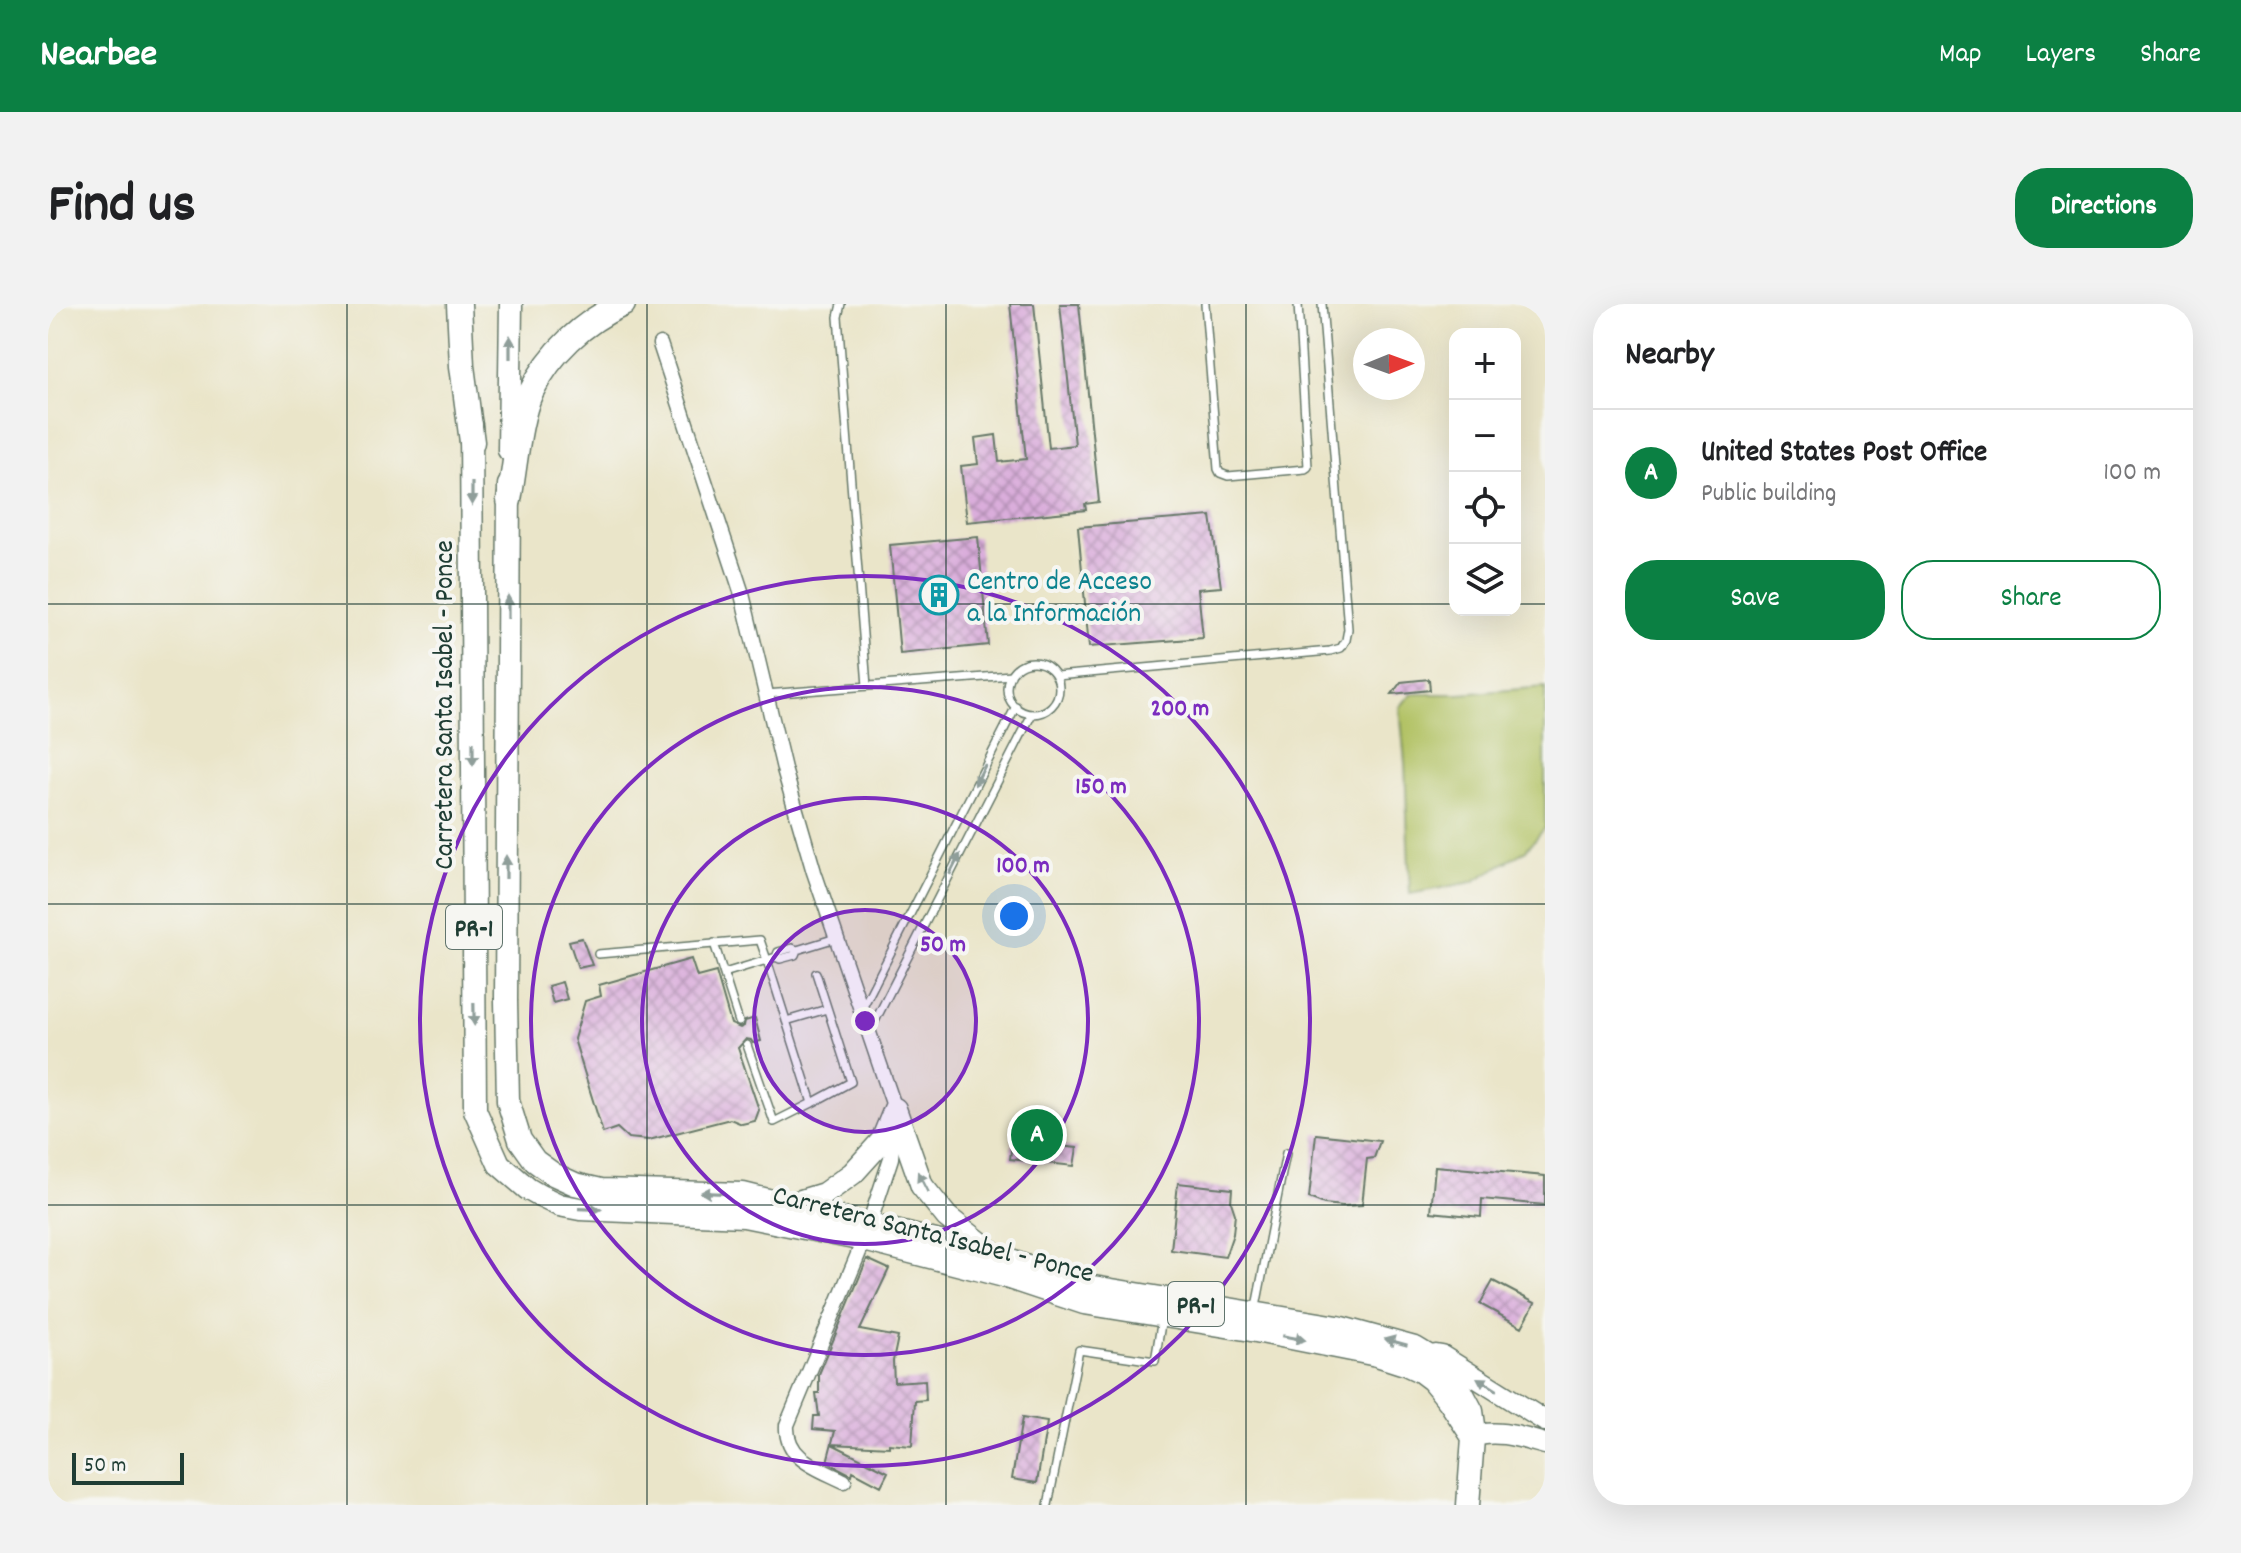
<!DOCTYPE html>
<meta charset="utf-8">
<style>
body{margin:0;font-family:Dekko,sans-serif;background:#f2f2f2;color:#202124}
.controls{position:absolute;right:24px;top:24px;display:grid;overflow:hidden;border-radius:16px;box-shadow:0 8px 32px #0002}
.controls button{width:72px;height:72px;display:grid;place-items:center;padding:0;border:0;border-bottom:2px solid #e0e0e0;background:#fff;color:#202124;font:40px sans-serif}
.compass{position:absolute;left:1305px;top:24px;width:72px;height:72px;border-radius:50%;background:#fff;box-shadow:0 8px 32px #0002;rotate:89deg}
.scale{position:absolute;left:24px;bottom:20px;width:112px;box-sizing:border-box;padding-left:8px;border:4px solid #1f3d34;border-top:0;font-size:22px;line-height:28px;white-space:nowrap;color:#1f3d34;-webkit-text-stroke:6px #f6f6f2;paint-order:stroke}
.you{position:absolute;left:966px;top:612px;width:28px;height:28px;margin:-20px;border:6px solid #fff;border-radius:50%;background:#1a73e8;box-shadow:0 0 0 12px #1a73e833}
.badge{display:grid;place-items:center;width:52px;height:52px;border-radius:50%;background:#0b8043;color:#fff;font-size:26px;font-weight:700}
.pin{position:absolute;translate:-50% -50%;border:4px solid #fff;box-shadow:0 2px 8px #0006}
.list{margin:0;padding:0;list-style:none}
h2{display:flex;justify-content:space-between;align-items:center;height:104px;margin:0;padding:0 32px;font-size:34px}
h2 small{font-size:26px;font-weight:400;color:#757577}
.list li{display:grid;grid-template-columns:52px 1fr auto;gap:24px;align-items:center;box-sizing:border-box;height:128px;padding:0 32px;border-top:2px solid #e0e0e0}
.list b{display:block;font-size:30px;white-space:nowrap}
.list p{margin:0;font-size:26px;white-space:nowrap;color:#757577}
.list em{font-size:26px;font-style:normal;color:#757577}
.actions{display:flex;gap:16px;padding:24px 32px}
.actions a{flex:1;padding:18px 0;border:2px solid #0b8043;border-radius:32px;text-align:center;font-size:28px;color:#0b8043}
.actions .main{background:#0b8043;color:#fff}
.icon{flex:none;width:44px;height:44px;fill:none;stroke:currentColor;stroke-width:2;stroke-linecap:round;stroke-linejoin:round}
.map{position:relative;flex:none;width:1497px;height:1201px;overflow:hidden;border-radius:32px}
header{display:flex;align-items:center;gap:48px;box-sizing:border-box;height:112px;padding:0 40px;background:#0b8043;color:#fff}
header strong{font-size:38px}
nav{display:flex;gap:44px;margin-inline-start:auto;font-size:28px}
.intro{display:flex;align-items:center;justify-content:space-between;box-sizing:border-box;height:192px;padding:0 48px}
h1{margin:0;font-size:56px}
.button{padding:20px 36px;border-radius:32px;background:#0b8043;color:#fff;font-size:28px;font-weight:700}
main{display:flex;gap:48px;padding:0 48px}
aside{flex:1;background:#fff;border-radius:32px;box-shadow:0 8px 32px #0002}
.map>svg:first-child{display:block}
</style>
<header>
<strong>Nearbee</strong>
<nav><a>Map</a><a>Layers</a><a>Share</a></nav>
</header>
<div class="intro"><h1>Find us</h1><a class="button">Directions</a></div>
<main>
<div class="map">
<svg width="1497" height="1201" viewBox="0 0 1497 1201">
<defs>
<pattern id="building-cross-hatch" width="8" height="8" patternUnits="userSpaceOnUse" patternTransform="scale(2)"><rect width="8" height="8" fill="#daaddb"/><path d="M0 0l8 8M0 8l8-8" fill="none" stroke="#b08eb2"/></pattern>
</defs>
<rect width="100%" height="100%" fill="#f6f6f2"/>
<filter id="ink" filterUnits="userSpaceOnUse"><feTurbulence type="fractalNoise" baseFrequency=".0125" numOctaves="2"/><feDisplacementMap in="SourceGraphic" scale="16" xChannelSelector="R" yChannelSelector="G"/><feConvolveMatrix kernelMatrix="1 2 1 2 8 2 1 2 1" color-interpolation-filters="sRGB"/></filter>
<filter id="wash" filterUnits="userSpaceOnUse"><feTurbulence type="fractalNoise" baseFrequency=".006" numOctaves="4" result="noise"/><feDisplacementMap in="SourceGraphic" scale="32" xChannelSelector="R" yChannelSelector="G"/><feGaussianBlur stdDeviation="1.8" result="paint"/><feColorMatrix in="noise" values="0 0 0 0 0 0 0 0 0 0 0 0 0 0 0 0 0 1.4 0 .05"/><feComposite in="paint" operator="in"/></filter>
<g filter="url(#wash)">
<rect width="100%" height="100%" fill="#eae5c9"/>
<path fill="#b3c366" stroke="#69804d" stroke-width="2" d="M1497,383v141l-20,23 -53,31 -62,12 -5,-131 -5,-56 11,-13h49z"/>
<g id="blocks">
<path fill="url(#building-cross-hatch)" d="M962,0h24l15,144 26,-3 -15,-141h19l20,198 -14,2 1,6 -119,12 -6,-56 17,-2 -3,-26 21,-3 3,27 27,-3z
M1163,212l10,71 -23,2 5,49 -114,9 -11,-120z
M930,233l10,108 -88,9 -10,-109z
M1381,375l1,11 -38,4 9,-12z
M534,634l10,27 -14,3 -9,-27z
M643,655l6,18 19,-5 15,52 9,4 4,-2 1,-5 10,-3 6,23 -8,2 -2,-3 -5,-1 -8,9 21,62 -4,11 -13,3 -12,-5 -81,21 -21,-2 -11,-10 -14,5 -29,-94 11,-38 16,-5 -2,-11z
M514,678l5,17 -14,4 -5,-17z
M967,815l46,6 -2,21 18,2 -3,18 -64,-7z
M1268,830l64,7 -6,17 -7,1 -5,46 -19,1 -19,-2 -15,-6z
M1387,862l110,10v29l-63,-6 -1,18 -50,-5z
M1130,879l54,6 -1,13 4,12 -2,20 -8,23 -54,-7z
M819,955l22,10 -29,61 38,7 -5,24 1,21 31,-2 1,20 -11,1 -3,45 -23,-2v3l-57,-3 56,28 -7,14 -28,-15 -1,4 -25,-13 8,-31 -22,-2 1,-13h5l-3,-23h3v-19z
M1445,977l42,22 -13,24 -42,-23z
M974,1114l25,4 -10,61 -25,-4z"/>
</g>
</g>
<g filter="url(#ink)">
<use href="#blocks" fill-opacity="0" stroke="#667868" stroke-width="2"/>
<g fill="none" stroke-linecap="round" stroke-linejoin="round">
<defs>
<path id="lane" d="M793,0l-3,13 29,369
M1157,0l13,165 2,4 8,3 77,-7 3,-2 -10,-163
M959 384a26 26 0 1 1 52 0a26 26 0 1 1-52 0Z
M1008,372l274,-25 11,-3 5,-8 2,-11 -26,-325
M718,390l245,-19
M666,639l25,79
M550,650l162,-14 7,20 -43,13
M728,653l4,2 15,-4 2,-5
M768,669l35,109 -39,21 -45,-143 9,-3 2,-5 14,-4 5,2 39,-12
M815,703l153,-301
M738,717l41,-12
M822,727l162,-317
M699,741l27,77 38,-19
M1207,1008l31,-159
M1000,1201l31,-155 76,11 7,-43"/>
<path id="street" d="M612,40l82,250 42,175 30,103 81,237 -4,49 -27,82 -77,185c-2,34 31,43 57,56"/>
<path id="secondary" d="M1388,1051l6,1 103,65
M1425,1133c22,-9 50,1 72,7"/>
<path id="primary" d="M423,121l4,685 24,54 29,25 12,7 19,9 21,4 164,7 120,24 136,35 84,28 167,27 126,25 28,9 15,7 12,9 17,21 23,35
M461,146l2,-146
M461,181l-3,516 2,100 12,39 15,21 18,13 22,10 26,6 142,4 254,62 78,28 263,43 77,21 23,14 17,17 17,32 2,14 -6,80
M847,805l27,77 25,31 42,33
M740,901l36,-11 29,-21 29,-32 13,-32"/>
<path id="highway" d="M411,0l3,62 10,76
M461,196c6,-31 9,-80 22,-108 19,-39 53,-71 92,-88"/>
</defs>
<use href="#lane" stroke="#667868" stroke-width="10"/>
<use href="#street" stroke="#667868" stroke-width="17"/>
<use href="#secondary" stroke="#667868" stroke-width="23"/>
<use href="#primary" stroke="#667868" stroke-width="25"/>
<use href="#highway" stroke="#667868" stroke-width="27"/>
<use href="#lane" stroke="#fff" stroke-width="7"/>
<use href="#street" stroke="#fff" stroke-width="14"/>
<use href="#secondary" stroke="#fff" stroke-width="20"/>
<use href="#primary" stroke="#fff" stroke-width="22"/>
<use href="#highway" stroke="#fff" stroke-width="24"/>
</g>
<defs><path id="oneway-solid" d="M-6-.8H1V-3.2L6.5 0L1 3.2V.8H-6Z" transform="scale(2)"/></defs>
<g fill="#8f9e9a">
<use href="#oneway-solid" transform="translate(462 43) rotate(-90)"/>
<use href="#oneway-solid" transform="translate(424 190) rotate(90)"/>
<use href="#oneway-solid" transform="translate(460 303) rotate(-90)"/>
<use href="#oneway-solid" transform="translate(425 450) rotate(90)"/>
<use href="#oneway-solid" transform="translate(932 471) rotate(117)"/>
<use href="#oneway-solid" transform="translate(907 560) rotate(-63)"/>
<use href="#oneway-solid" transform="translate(458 563) rotate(-90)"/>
<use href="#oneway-solid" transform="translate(426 710) rotate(89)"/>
<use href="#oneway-solid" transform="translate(875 878) rotate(-117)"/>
<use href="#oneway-solid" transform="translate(664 889) rotate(-178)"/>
<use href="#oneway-solid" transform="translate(542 905) rotate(2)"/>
<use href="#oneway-solid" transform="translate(1246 1034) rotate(11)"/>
<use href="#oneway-solid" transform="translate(1348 1038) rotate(-164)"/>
<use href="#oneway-solid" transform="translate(1439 1080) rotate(-148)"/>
</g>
</g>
<path fill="none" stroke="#1f3d34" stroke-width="2" stroke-opacity="0.55" d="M299,0v1201M599,0v1201M898,0v1201M1198,0v1201M0,300h1407M1467,300h30M0,600h1497M0,901h1497"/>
<circle cx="817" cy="717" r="111" fill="#7b2cbf" fill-opacity=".12"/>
<g fill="none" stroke="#7b2cbf" stroke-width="4">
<circle cx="817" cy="717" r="111"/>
<circle cx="817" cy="717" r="223"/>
<circle cx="817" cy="717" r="334"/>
<circle cx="817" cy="717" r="445"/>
</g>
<defs>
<symbol id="building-ring" viewBox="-11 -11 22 22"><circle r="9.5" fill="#f6f6f2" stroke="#0f9aa8" stroke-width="1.5"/><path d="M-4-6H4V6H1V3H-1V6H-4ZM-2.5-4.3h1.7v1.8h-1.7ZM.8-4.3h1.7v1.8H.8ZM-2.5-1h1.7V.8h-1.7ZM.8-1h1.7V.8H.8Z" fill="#0f9aa8"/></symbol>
</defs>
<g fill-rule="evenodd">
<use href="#building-ring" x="869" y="269" width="44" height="44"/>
</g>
<g text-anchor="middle" stroke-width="8" stroke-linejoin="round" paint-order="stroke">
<g fill="#f6f6f2" stroke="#60746d" stroke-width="2">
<rect x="398" y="601" width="56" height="44" rx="6"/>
<rect x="1120" y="978" width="56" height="44" rx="6"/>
</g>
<g font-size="26" font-weight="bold" fill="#1f3d34">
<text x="426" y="632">PR-1</text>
<text x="1148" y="1009">PR-1</text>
</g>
<g font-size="28" fill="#0d838f" stroke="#f6f6f2" text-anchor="start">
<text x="919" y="285">Centro de Acceso<tspan x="919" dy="32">a la Información</tspan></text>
</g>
<g font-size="28" fill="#1f3d34" stroke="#f6f6f2">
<text transform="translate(394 401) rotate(-90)" y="10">Carretera Santa Isabel - Ponce</text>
<text transform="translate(886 928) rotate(14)" y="10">Carretera Santa Isabel - Ponce</text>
</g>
</g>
<circle cx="817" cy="717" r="12" fill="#7b2cbf" stroke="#f6f6f2" stroke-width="4"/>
<g font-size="24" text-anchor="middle" font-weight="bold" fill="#7b2cbf" stroke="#f6f6f2" stroke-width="8" stroke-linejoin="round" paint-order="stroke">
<text x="1132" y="411">200 m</text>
<text x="1053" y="489">150 m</text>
<text x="975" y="568">100 m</text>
<text x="895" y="647">50 m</text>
</g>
</svg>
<div class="controls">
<button>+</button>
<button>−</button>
<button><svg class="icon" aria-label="locate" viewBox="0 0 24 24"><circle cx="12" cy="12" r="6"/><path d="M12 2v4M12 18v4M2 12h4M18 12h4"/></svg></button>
<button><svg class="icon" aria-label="layers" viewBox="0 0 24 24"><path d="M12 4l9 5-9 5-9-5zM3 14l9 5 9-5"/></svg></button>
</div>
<svg class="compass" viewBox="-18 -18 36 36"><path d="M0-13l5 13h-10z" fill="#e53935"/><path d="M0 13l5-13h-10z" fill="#757577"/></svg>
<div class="scale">50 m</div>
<div class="you"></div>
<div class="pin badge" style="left:989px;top:831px">A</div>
</div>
<aside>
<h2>Nearby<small></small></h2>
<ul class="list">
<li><span class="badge">A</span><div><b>United States Post Office</b><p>Public building</p></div><em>100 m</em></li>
</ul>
<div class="actions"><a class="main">Save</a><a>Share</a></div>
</aside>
</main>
